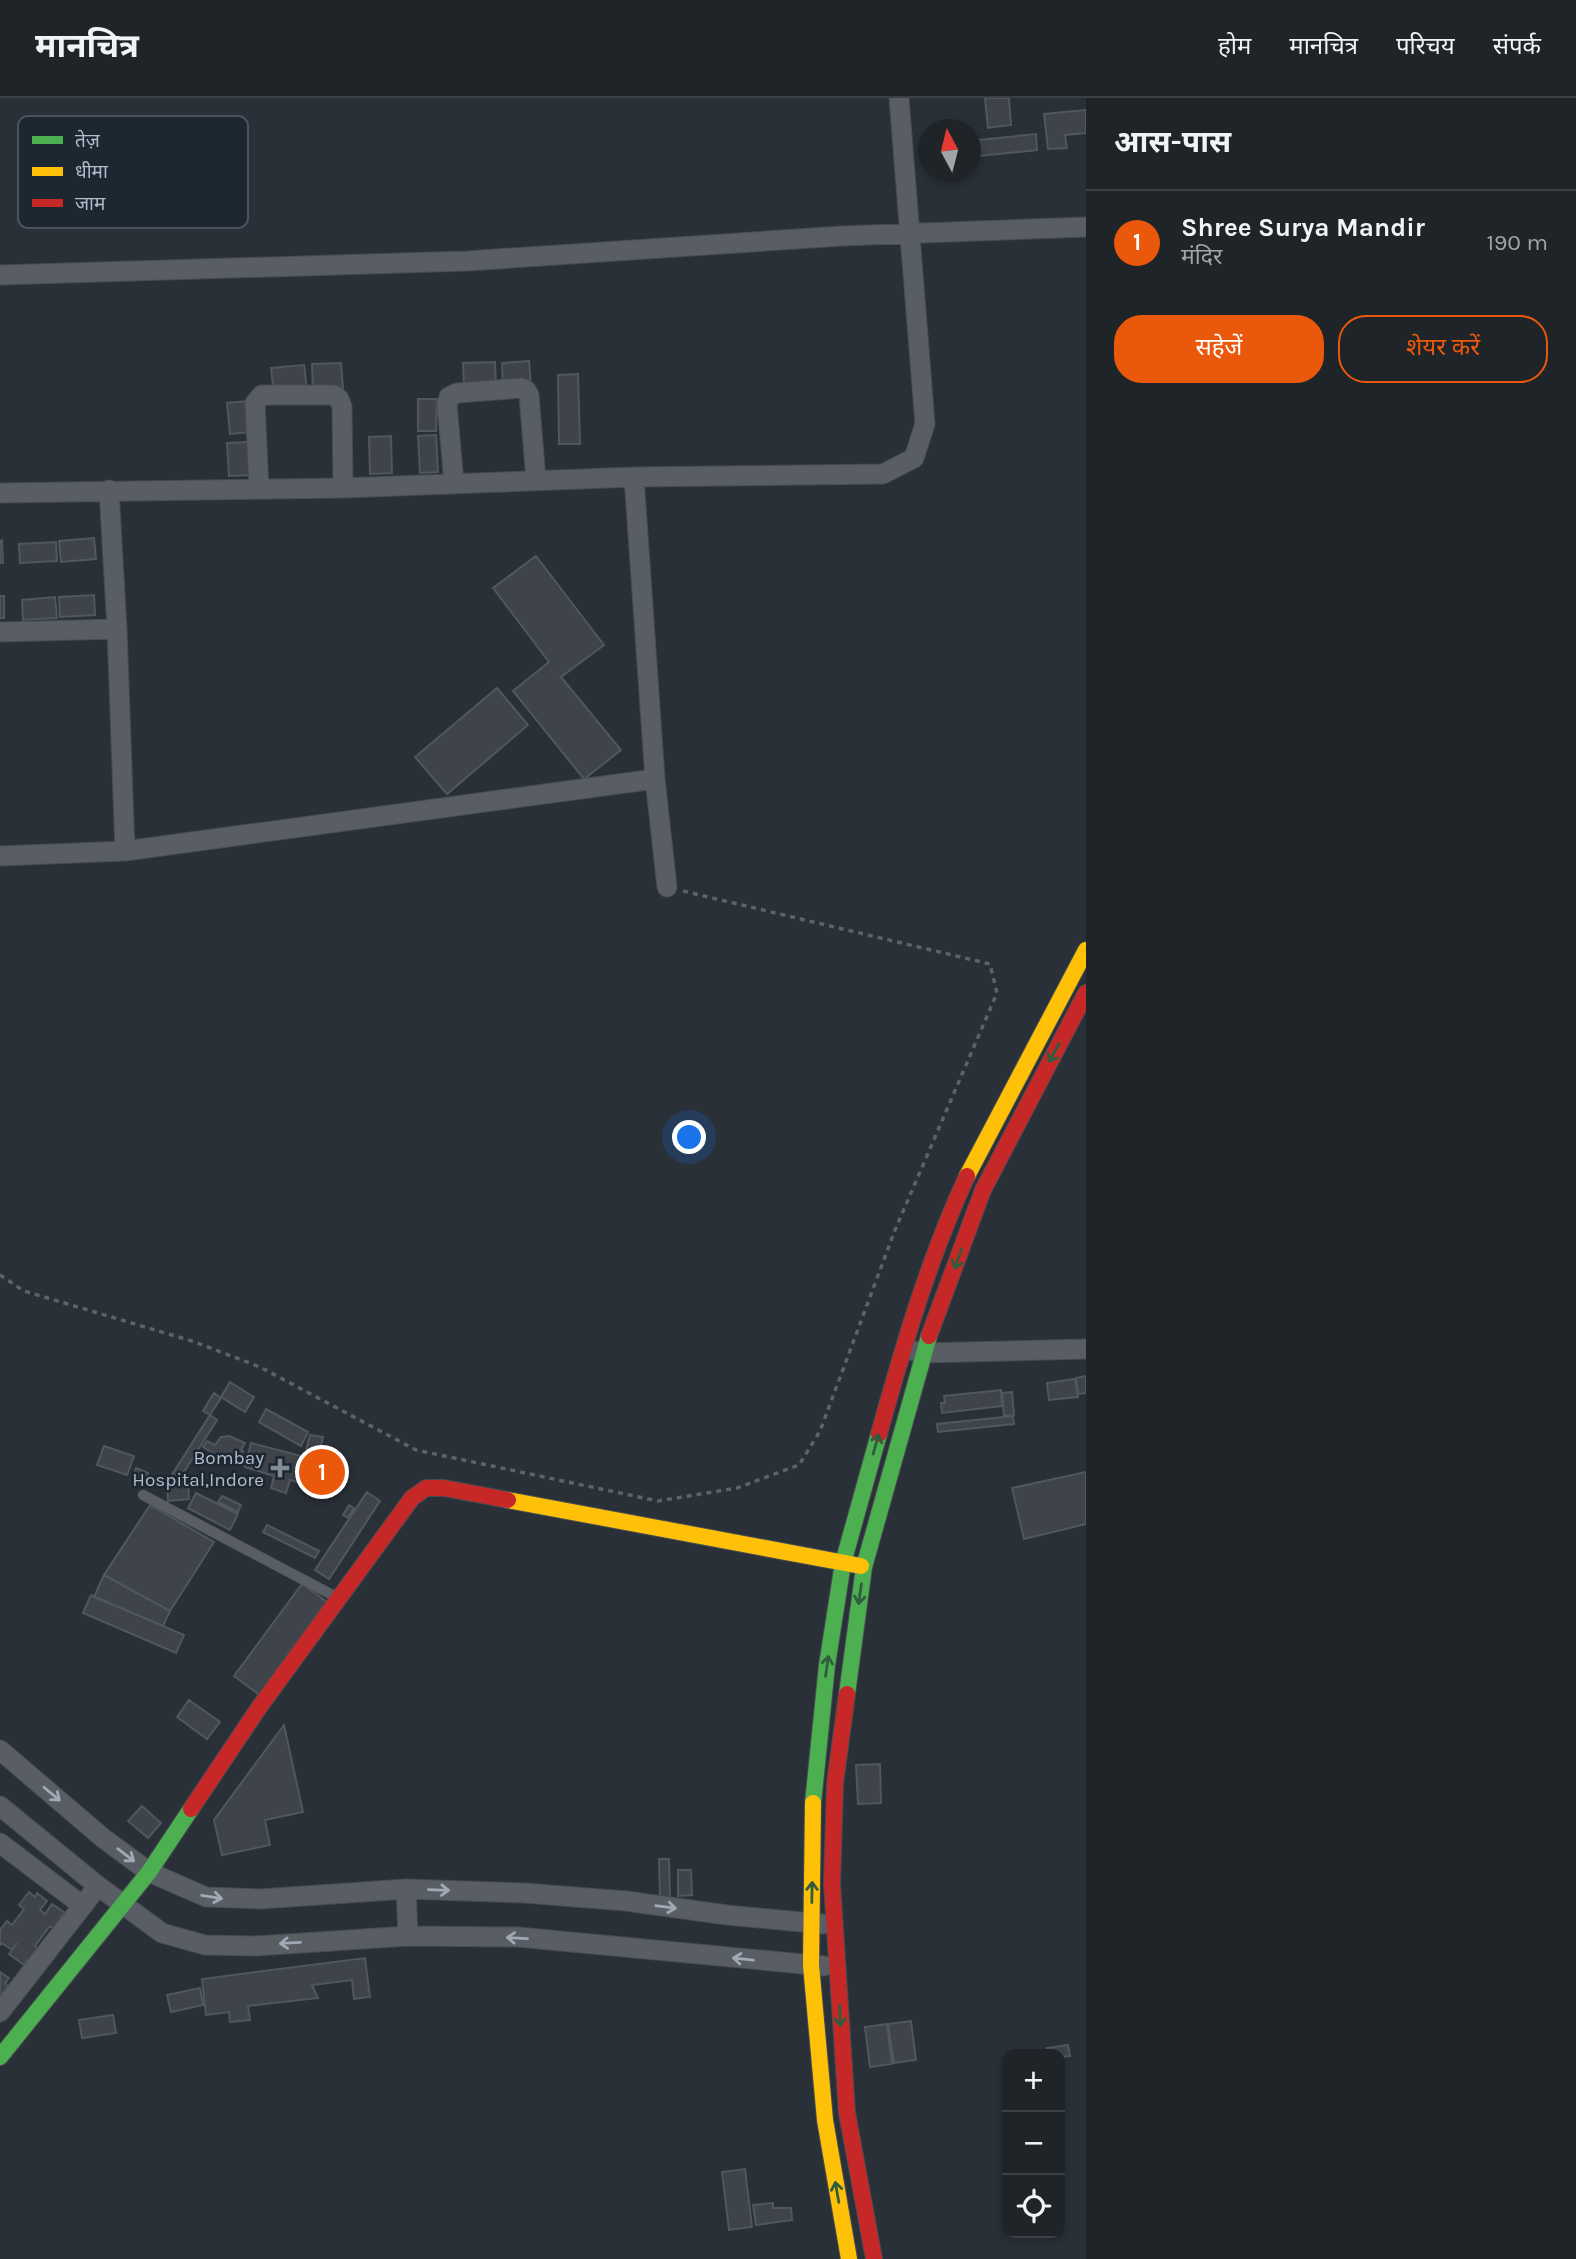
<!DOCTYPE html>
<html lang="hi">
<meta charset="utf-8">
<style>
body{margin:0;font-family:Karla,"Noto Sans Devanagari",sans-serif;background:#2c3035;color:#f1f3f6}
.controls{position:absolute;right:21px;bottom:21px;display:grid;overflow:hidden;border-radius:14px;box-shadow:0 4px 10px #0003}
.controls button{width:63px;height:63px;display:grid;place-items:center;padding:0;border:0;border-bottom:2px solid #3c4146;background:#1f2429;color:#f1f3f6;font:35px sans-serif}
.compass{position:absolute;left:918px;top:21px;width:63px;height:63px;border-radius:50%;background:#1f2429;box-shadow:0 4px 10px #0003;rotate:353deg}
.you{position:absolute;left:690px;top:1040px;width:24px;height:24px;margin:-18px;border:5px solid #fff;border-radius:50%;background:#1a73e8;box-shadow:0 0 0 10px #1a73e833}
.badge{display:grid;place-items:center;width:46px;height:46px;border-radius:50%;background:#ea580c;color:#fff;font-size:23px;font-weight:700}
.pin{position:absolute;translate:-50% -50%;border:4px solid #fff;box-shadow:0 2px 7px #0006}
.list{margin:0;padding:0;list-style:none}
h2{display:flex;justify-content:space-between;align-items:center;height:91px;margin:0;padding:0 28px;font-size:30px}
h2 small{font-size:23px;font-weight:400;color:#a1a4a8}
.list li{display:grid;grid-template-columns:46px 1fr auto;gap:21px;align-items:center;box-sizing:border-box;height:105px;padding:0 28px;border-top:2px solid #3c4146}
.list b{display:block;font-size:26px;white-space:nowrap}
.list p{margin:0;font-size:23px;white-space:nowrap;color:#a1a4a8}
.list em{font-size:23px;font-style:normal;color:#a1a4a8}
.actions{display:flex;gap:14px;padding:21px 28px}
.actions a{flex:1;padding:16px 0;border:2px solid #ea580c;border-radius:28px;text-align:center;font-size:24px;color:#ea580c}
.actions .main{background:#ea580c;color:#fff}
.icon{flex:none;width:38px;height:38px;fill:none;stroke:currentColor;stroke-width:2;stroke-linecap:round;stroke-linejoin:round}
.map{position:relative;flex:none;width:1086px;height:2161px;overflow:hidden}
header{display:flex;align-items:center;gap:42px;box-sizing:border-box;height:98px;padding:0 35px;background:#1f2429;border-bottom:2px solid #3c4146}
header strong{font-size:33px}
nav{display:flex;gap:38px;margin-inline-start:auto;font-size:24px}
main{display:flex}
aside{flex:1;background:#1f2429}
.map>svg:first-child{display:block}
</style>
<header>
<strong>मानचित्र</strong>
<nav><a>होम</a><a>मानचित्र</a><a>परिचय</a><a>संपर्क</a></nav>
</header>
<main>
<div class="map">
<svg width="1086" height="2161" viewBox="0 0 1086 2161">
<rect width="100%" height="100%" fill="#293037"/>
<path fill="#3e444a" stroke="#51575f" stroke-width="2" d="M985,0h24l2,27 -23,3z
M1086,12v23l-21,2 2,13 -19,1 -4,-35z
M1036,36l1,16 -57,6 -1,-16z
M529,263l2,26 -28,1 -1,-25z
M495,264l1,25 -32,1 -1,-25z
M341,265l2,26 -30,2 -1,-27z
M304,267l3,25 -33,3 -3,-25z
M578,276l2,70h-21l-1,-69z
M418,301h19l-1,32h-18z
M248,303l2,31 -20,2 -3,-31z
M436,337l2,37 -18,1 -2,-37z
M391,338l1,37 -22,1 -1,-37z
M248,344l3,33 -22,1 -2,-33z
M94,440l2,21 -35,3 -2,-21z
M2,442l1,23h-3v-22z
M56,444l1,19 -37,2 -1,-19z
M536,458l68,89 -43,32 60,73 -37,29 -71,-88 36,-29 -56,-74z
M94,497l1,20 -35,2 -1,-20z
M0,498h4v22h-4z
M55,499l2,21 -34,2 -1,-20z
M497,590l31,37 -81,69 -32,-37z
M1086,1278v17l-8,1 -2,-16z
M1075,1281l3,18 -29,3 -2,-17z
M230,1284l24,15 -9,15 -24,-15z
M1001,1292l1,16 -60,7 -1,-10h4l-1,-7z
M1012,1294l2,23 -10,1 -2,-23z
M214,1295l7,5 -11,17 -7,-4z
M266,1311l42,23 -7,14 -42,-24z
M210,1317l7,5 -42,66 -7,-5z
M1013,1318l1,8 -76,8 -1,-8z
M310,1337l13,2 -4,16 -13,-3z
M229,1338l16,7 -4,7 2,1 -3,13 -7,1 -30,-18 4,-6 8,4 6,-8z
M251,1345l54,14 -2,8 7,2 -2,8 -7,-1 -3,8 -8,-2 -4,13 -15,-5 3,-12 -29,-9z
M104,1348l30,10 -7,19 -30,-10z
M136,1370l12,5 -3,9 -12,-5z
M1086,1374v52l-62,15 -12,-51z
M188,1387l1,14 -21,2 -1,-15z
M367,1394l13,9 -51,78 -14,-9z
M196,1395l42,21 -8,16 -42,-22z
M222,1398l19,9 -3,7 -20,-10z
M150,1407l64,37 -44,69 -66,-36z
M349,1407l5,3 -6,10 -5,-3z
M267,1427l52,26 -4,7 -52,-26z
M104,1477l66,36 -7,15 -69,-29z
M302,1486l28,20 -69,92 -27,-20z
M91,1497l93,40 -8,18 -93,-40z
M189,1602l31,22 -13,17 -30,-22z
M284,1627l19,87 -38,8 5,25 -48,10 -8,-35z
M880,1666l1,39 -23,1 -2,-39z
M142,1708l19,17 -13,15 -20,-17z
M659,1761h10l1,39h-10z
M678,1772h13l1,25 -14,1z
M29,1794l6,5 2,-4 10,8 -7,9 5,4 7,-10 13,9 -4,3 3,3 -8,11 -6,-4 -15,20 5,4 -9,12 -4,-2 -3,5 -15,-11 8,-11 -5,7 -10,-7 -2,2v-15l7,-9 5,4 12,-16 -5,-4z
M365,1860l5,39 -16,2 -2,-19 -40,5 6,13 -70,8 2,14 -20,2 -1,-10 -23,3 -4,-36z
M0,1874l9,6 -4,5 3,3 -6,8 -2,-2z
M200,1890l3,17 -32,7 -4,-17z
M113,1917l3,18 -34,5 -3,-18z
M911,1923l5,39 -22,3 -6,-39z
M887,1926l5,40 -22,3 -5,-40z
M1068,1947l2,11 -10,1v-3h-12l-1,-6z
M745,2071l7,58 -23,3 -7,-58z
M773,2105v5h18l1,12 -36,5 -3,-20z"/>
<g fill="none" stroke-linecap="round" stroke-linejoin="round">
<defs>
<path id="lane" d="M143,1397l195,103"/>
<path id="street" d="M0,177l467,-14 375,-25 244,-9
M634,379l21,302 12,108
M454,385l-7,-78 2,-8 8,-4 64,-5 5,2 3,5 7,85
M259,391l-4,-86 7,-8h72l5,4 3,8 1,81
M0,395l343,-5 291,-11 249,-3 31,-16 11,-34 -26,-326
M117,531l8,222
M0,534l117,-3 -8,-139
M0,758l125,-5 530,-72
M914,1253l9,2 163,-4
M0,1652l103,88 46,34 57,25 54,2 146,-10 119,4 101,8 101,14 96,9
M0,1708l98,80 64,47 43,12 51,1 152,-10 110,1 306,29
M0,1745l83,63
M406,1791l2,47
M0,1914l98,-126"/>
<path id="fast" d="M847,1596l17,-127 65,-231
M813,1705l14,-138 16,-102 36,-129
M0,1959l149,-185 42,-63"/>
<path id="slow" d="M967,1078l119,-226
M508,1402l353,66
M813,1705l-2,162 14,155 24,139"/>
<path id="jam" d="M929,1238l54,-146 103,-197
M879,1336c24,-87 50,-176 88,-258
M847,1596l-12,89 -3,101 15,229 27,146
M191,1711l67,-100 154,-211 14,-10h18l64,12"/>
</defs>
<use href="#lane" stroke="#474c52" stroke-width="11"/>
<use href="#street" stroke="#474c52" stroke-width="21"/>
<use href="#fast" stroke="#474c52" stroke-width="18"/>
<use href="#slow" stroke="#474c52" stroke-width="18"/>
<use href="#jam" stroke="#474c52" stroke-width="18"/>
<path stroke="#5c6369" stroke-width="3.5" stroke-dasharray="5 5" stroke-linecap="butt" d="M0,1177l24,16 168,50 68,26 156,83 242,51 79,-13 62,-23 21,-34 75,-201 102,-237 -7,-29 -307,-73"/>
<use href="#lane" stroke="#595e65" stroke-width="10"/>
<use href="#street" stroke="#595e65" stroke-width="19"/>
<use href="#fast" stroke="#4caf50" stroke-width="16"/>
<use href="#slow" stroke="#ffc107" stroke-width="16"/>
<use href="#jam" stroke="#c62828" stroke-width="16"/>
</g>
<defs><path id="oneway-shaft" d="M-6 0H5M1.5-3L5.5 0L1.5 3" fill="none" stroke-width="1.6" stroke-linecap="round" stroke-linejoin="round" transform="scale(1.75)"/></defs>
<g stroke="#2f5d3e">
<use href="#oneway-shaft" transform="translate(1054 955) rotate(118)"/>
<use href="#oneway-shaft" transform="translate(958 1161) rotate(110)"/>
<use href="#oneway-shaft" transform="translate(876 1346) rotate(-74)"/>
<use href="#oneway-shaft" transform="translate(860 1496) rotate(98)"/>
<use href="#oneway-shaft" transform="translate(827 1568) rotate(-82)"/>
<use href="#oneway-shaft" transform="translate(812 1794) rotate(-89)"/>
<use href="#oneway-shaft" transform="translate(840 1918) rotate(88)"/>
<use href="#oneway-shaft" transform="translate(837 2094) rotate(-100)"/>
</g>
<g stroke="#a0a9b5">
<use href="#oneway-shaft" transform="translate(52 1696) rotate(40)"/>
<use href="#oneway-shaft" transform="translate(126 1757) rotate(37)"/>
<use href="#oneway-shaft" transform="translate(439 1792) rotate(2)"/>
<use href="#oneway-shaft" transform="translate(212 1799) rotate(9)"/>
<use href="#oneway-shaft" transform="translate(666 1809) rotate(8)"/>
<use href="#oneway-shaft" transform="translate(517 1840) rotate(-177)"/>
<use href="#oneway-shaft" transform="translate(290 1845) rotate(177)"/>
<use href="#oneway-shaft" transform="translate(743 1861) rotate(-174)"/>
</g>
<path fill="#828b96" stroke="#1c2732" stroke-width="2.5" d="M276.5 1359.5h7v7h7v7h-7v7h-7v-7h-7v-7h7z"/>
<g text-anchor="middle" stroke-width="5" stroke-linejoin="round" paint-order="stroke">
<g font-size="19" fill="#b2bcc9" stroke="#1c2732" text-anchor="end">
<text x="264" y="1366">Bombay<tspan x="264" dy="22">Hospital,Indore</tspan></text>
</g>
</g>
<rect x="18" y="18" width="230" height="112" rx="10" fill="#1c2732" stroke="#49545f" stroke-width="2"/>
<rect x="32" y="38" width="31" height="8" fill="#4caf50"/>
<rect x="32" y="69" width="31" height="9" fill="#ffc107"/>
<rect x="32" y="101" width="31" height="8" fill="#c62828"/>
<g font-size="19" fill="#b2bcc9">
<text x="75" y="49">तेज़</text>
<text x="75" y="80">धीमा</text>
<text x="75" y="112">जाम</text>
</g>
</svg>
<div class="controls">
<button>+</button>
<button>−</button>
<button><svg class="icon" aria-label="locate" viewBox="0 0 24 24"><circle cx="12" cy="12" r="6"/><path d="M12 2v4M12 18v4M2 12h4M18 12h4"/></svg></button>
</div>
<svg class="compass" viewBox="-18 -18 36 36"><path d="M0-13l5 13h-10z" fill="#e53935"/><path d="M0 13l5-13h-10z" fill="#a1a4a8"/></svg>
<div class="you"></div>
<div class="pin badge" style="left:322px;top:1374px">1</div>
</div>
<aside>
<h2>आस-पास<small></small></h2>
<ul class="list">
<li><span class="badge">1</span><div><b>Shree Surya Mandir</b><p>मंदिर</p></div><em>190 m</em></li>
</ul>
<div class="actions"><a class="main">सहेजें</a><a>शेयर करें</a></div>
</aside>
</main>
